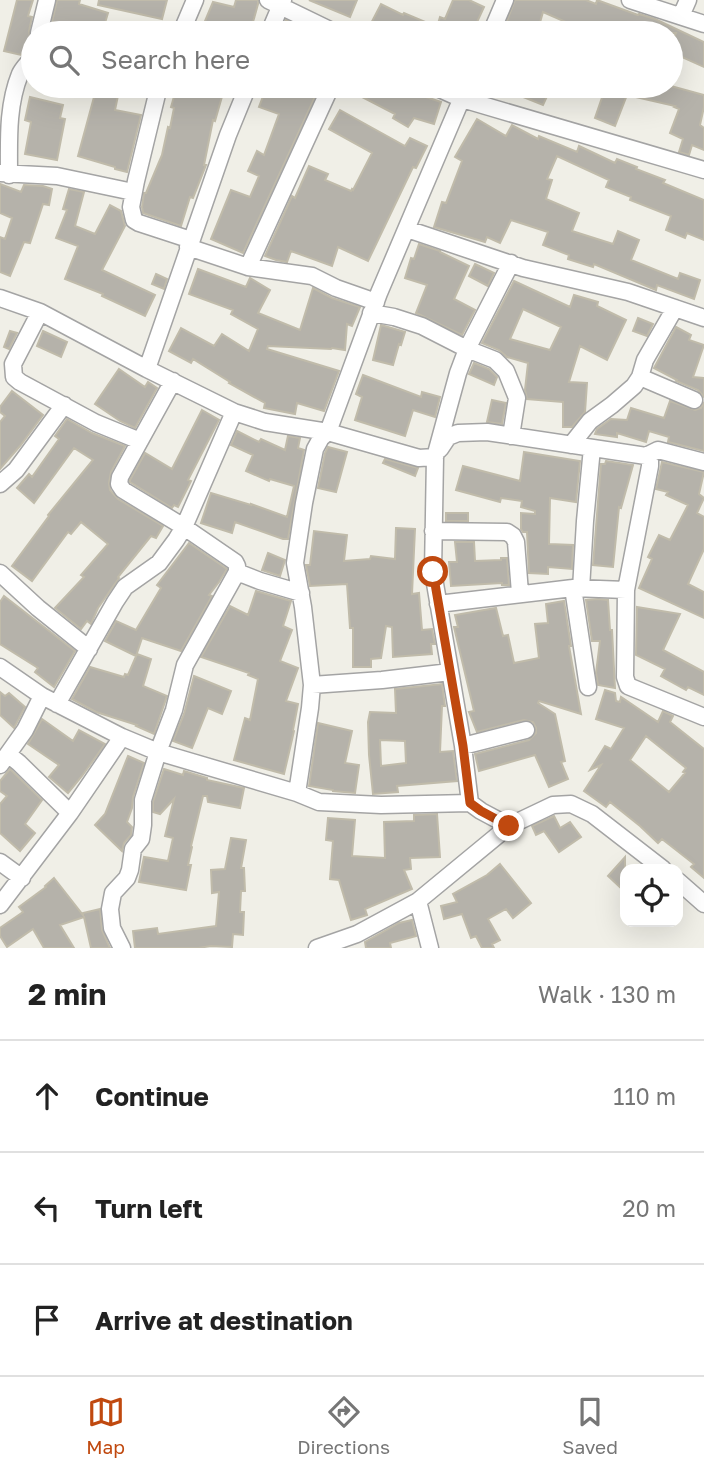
<!DOCTYPE html>
<meta charset="utf-8">
<style>
body{margin:0;font-family:"Golos Text",sans-serif;background:#f6f6f6;color:#222}
.controls{position:absolute;right:21px;bottom:21px;display:grid;overflow:hidden;border-radius:14px;box-shadow:0 7px 28px #0002}
.controls button{width:63px;height:63px;display:grid;place-items:center;padding:0;border:0;border-bottom:2px solid #e0e0e0;background:#fff;color:#222;font:35px sans-serif}
.stop{position:absolute;width:21px;height:21px;margin:-16px;border:5px solid #c0490f;border-radius:50%;background:#fff}
.stop.end{background:#c0490f;border-color:#fff;box-shadow:0 2px 7px #0008}
.list{margin:0;padding:0;list-style:none}
h2{display:flex;justify-content:space-between;align-items:center;height:91px;margin:0;padding:0 28px;font-size:30px}
h2 small{font-size:23px;font-weight:400;color:#767676}
.list li{display:grid;grid-template-columns:46px 1fr auto;gap:21px;align-items:center;box-sizing:border-box;height:112px;padding:0 28px;border-top:2px solid #e0e0e0}
.list b{display:block;font-size:26px;white-space:nowrap}
.list em{font-size:23px;font-style:normal;color:#767676}
.icon{flex:none;width:38px;height:38px;fill:none;stroke:currentColor;stroke-width:2;stroke-linecap:round;stroke-linejoin:round}
.map{position:relative;flex:none;width:704px;height:948px;overflow:hidden}
.search{position:absolute;background:#fff;box-shadow:0 7px 28px #0002;left:21px;right:21px;top:21px;height:77px;display:flex;align-items:center;gap:18px;box-sizing:border-box;padding:0 24px;border-radius:38px;color:#767676;font-size:26px}
.sheet{height:427px;background:#fff}
nav{display:flex;justify-content:space-around;align-items:center;box-sizing:border-box;height:98px;border-top:2px solid #e0e0e0;background:#fff;font-size:19px;color:#767676}
nav a{display:grid;justify-items:center;gap:4px}
nav .on{color:#c0490f}
.map>svg:first-child{display:block}
</style>
<div class="map">
<svg width="704" height="948" viewBox="0 0 704 948">
<rect width="100%" height="100%" fill="#f0efe7"/>
<path fill="#b5b2aa" stroke="#c0bbaa" stroke-width="2" fill-rule="evenodd" d="M17,0h16l-5,16 4,1 -3,14 1,6 -3,11 -6,7 -17,-4z
M57,0h23l-1,4 29,9 -6,20 -27,-7v2l-23,-6z
M99,0h68l-5,19 -64,-14z
M236,0h22v4l-5,18 3,1 -4,10h-52l13,-31 21,5z
M309,0h48l-7,17z
M453,0h16l15,7 -12,26h-106l15,-29 22,11 1,-2 33,14 3,-10 5,2z
M515,0h71l10,4 1,-4 41,15 1,-1 16,5 49,23v25l-33,-15v-8l5,-11h-68l-29,-10 -2,4 -34,-15 -6,21h-26l-8,-2z
M286,20l26,13h-31z
M97,86h23l-5,24 26,5 -14,57 -12,-3v-2l-37,-11z
M177,86h48l-10,35 -2,-1 -9,45h2l-13,33 -3,-1 -9,29 -38,-13 -1,-6 2,-14h2l16,-38 6,-28 2,1 4,-20 -3,-1z
M267,86h53l-77,167 -32,-14 20,-49 19,7 9,-21 -11,-5 9,-20 7,4 15,-41 -20,-7z
M341,86h52l48,16 -7,22 -20,-6 -6,9 -15,-9 2,-4z
M496,86h38l15,6 -6,13z
M606,86h65l33,9v12l-4,18 4,3v22l-12,-5 -3,10 -10,-3 4,-13 -13,-6 9,-24 -5,-2 1,-1 -48,-11 -12,31 -20,-8z
M30,97l33,8 -3,13 5,1 -8,41 -32,-6 6,-32 -6,-2z
M340,110l65,36 5,-8 17,8 -11,22 -3,-1 -45,94 -30,-14 -6,19 -41,-15 -4,11 -11,-2 -11,-4 27,-60 3,2 14,-32 19,8 -3,6 26,11 1,-2 1,1 19,-37 -43,-24z
M477,119l29,17 6,-11 26,14 1,-3 38,16 2,-6 36,17 2,-4 20,8 -1,2 29,11 -2,3 41,17v40l-17,-7 -2,5 -19,-8 5,-14 -41,-16 1,-3 -25,-10 3,-7 -52,-24 -10,23 5,1 -6,19 33,14 -7,18 41,13 5,-13 21,9 -8,20 47,19 2,-6 20,7 -6,19 -37,-14 -1,5 -62,-26 -1,3 -25,-8 1,-4 -26,-10 5,-13 -37,-12 -11,23 -13,-6 -2,5 -51,-15 8,-25 4,1 16,-42 -7,-4z
M0,184l21,8 3,-7 19,1 9,3 -3,16 -6,-1 -13,39 -6,-1 -14,34 -10,-4v-35l5,2 7,-21 -12,-5z
M69,189l15,3 -9,34 20,8 15,-29 11,6 4,15 -23,44 53,25 -10,21 -43,-20 1,-2 -38,-15 13,-33 -22,-8 11,-28 -4,-1z
M419,244l21,7v1l29,14 -15,33 21,11 -13,25 -46,-22 11,-28 -22,-7 6,-20 3,1z
M475,264l19,9 -6,13 -19,-10z
M198,269l48,18 4,-9 20,12 -12,23 42,17 13,-42 19,10 28,9 -8,19 -5,-2 -2,26 -13,-2 -1,1 -63,-3 -1,3 72,22 -15,40 -27,-8 -2,11 -31,-6 1,-5 -36,-20 1,-1 -37,-23 -2,4 -22,-12 12,-23 33,18 8,-12 27,17 9,-22 -27,-15 2,-4 -44,-16z
M156,274l11,5 -3,10 -12,-5z
M514,281l56,26 4,-12 24,7 -1,4 29,14 -19,40 -27,-14 -11,36 18,1 -2,29 -13,15h-9v-25l-36,-3 -2,-9 3,-27 -21,-6 -8,-7 -17,-7zM523,309l38,18 -11,23 -40,-11z
M638,318l15,6 -6,12 -14,-5z
M381,325l24,7 -4,13 -2,-1 -6,21 -20,-5z
M676,327l15,8 -2,5 15,5 -11,32 11,1v19l-6,-7 -22,-9 1,-1 -23,-12z
M10,331l7,2 -8,16 -5,-2z
M43,331l24,11 -6,15 -24,-11z
M474,363l15,6 8,8 -3,8 -25,-11z
M119,369l26,18 3,-5 9,6 -22,40 -15,-7 -25,-17z
M363,375l58,22 1,-5 18,5 -5,20 -22,-7 -8,26 -50,-16 7,-23 -6,-3z
M12,391l31,24 -23,31 -20,23v-47l5,-6 -5,-4v-5z
M492,400l14,3 -4,21 -15,-2z
M670,401l25,9 6,-2 3,-6v49l-36,-9 1,-5 -20,-6 -3,11 -29,-9v4l-22,-3 2,-5 14,-10 16,1 4,-12 33,10z
M202,410l17,10 -31,60 3,1 -13,26 -4,-2 -2,3 -42,-26v-2l15,-27 27,16z
M67,419l25,14 33,13 -14,26 -2,11 1,7 8,9 45,27 -7,12 -5,-2 -33,41 1,1 -21,30 -7,16 -4,-3 -6,8 -26,-21 29,-31 -3,-2 27,-31 -27,-22 -10,12 -3,-2 -36,49 -20,-15 37,-50 -1,-1 45,-55 -19,-12 -40,55 -17,-15 12,-14 3,3 27,-38 -4,-3z
M237,431l22,11 2,-3 24,11 3,-14 12,2 -2,10 6,2 -16,89h-5l-48,-17 -3,11 -31,-10 10,-30 40,12v-1l36,13 7,-31 -24,-7 -1,2 -23,-10 7,-16 -22,-10z
M328,447l19,5 -11,40 -18,-4 7,-35z
M524,452l56,9 -4,41 -26,-4 -1,46 24,1 -1,24 -24,-2v7l-19,-1 -2,-41h-4l-2,-3v-16l14,1v-3l-14,-4 1,-6 -21,-3 -1,4 -44,-12 7,-24 57,15z
M385,459l33,9 -3,8 -32,-13z
M606,461l27,4 -12,43 -2,-1 -6,60 -20,-2 8,-101h4z
M662,462l42,10 -5,22 5,4 -7,15 7,4v32l-16,35 16,8v26l-65,-30 13,-29 -4,-2 11,-22 11,5 18,-35 -22,-10 2,-3 -12,-3z
M446,513h22v8h-22z
M396,528l19,1 -3,65 7,-1 3,37 10,-1 3,15h-4l1,10 -39,3 -1,-30 -6,-1 -5,32 -10,1v8h-18v-39h-3l-3,-44 -37,2 -4,-21h4l4,-34 33,4 -3,26 26,-2 1,-3 24,3z
M455,542h19l1,19 26,-1v-2h6l2,27h-7v-2l-51,3 -2,-24h8z
M189,543l38,26 -8,13 -10,13 3,1 -31,55 -39,-13 -6,18 -31,-15 11,-20 20,9 25,-42 -4,-3z
M268,553l17,7 -5,16 -18,-6z
M256,591l35,10 -8,25 9,4 -12,31 18,7 -12,33 12,3 -5,26 1,1 -10,43 -50,-14 11,-42 5,2 8,-41 -10,-4 1,-2 -48,-16 29,-51 18,9z
M4,596l71,55 -21,36 -19,-15 3,-4 -38,-24v-42z
M598,599l10,1 2,30h2l3,58 -17,-3 -2,-12 4,-32h-8l-6,-41z
M564,601l7,45h-2l12,68 -42,-13 -1,2 17,11 10,47 -4,1 7,17 -19,8 -14,-32 -56,16 -4,-17 54,-14 7,-7v-5l-3,-6 -9,-2 -47,12 -8,-20 5,-1 -20,-84h4l-3,-12 41,-7 7,28 5,-1 6,28 25,-5 -4,-34 13,-1 -2,-19z
M637,607l43,7 -17,36 41,22v23l-16,-8 -2,3 -25,-14 4,-7 -29,-14z
M137,654l14,5 -8,27 24,10 -13,38 -18,-8 1,-1 -41,-13 -24,-13 18,-32 34,10 1,-3 3,1z
M194,676l37,15 -9,23 -14,-6 -16,40 -19,-7 11,-27z
M442,684l3,22h-3l-2,46 13,-1 4,30 -60,5 1,6 -25,2 -4,-39 -1,-33 2,-10 26,1 -1,-24zM380,740l25,1 1,22 -25,3z
M605,690l10,3 1,8 4,1 1,-5 37,25 5,-11 10,5 -3,6 34,27v129l-13,-11 3,-3 -32,-25 -4,4 -18,-17 -30,-24 -4,5 -22,-16 17,-26 -11,5 15,-24 6,3 13,-21 -28,-9zM646,736l40,32 -3,4 2,1 -16,19 -39,-32z
M0,692l5,4 4,-3 16,14 -11,21 -14,-13z
M42,719l31,22 6,-11 26,14 -23,32 -14,17 -19,-16 10,-12 -31,-21z
M318,723l34,8 -7,32 14,2 -4,28 -22,-2v-1l-24,-4z
M128,756l16,7 -11,34 -1,11 -5,14 5,5 -1,8 -7,8 -2,8 -27,-26 10,-11z
M10,769l32,31 -17,24 10,9 -15,18 -20,-18v-29l7,-8 -7,-5v-10z
M164,769l19,6 1,-4 23,7v2l37,8 -4,20 -32,-6 -1,-6h-4l-12,50 1,1 -4,18h3l-5,25 -47,-8 5,-25 24,4 5,-23 -8,-2 9,-37 -14,15 -7,-2v-10z
M437,814l3,43 -30,1 1,11 -7,1 8,19 -47,20 2,6 -16,5 -12,-40 -9,-1 3,-38 -7,-1 2,-22 27,2 -3,36 33,2 -1,-36 30,-1v-6z
M554,816l6,12 10,-6 11,15 -22,15 -15,-21 -8,4 -4,-9z
M231,838l15,2 -5,28h3l1,23h-4l-1,21h4l-1,23 -10,-1 -1,13 -21,-1 -13,2h-63l-2,-17 24,-3 1,6 58,-8 3,-34 -7,1 -1,-23 14,-1z
M625,857v35l-17,-16z
M500,864l31,39 -18,15 -7,-9 -18,10 12,21 -8,4 2,4h-12l-6,-12 -5,2 -9,-24 -18,5 -3,-13 16,-4 -4,-8 34,-19z
M54,878l29,37v-2l17,-4 2,21 8,18h-19l-7,-31 -24,8 14,23h-30l-11,-19 -26,18 -7,-11v-8l23,-16 -4,-5 27,-20 -1,-1z
M412,920l4,16 -26,7 1,5h-25l-1,-6 34,-19z"/>
<g fill="none" stroke-linecap="round" stroke-linejoin="round">
<defs>
<path id="minor" d="M268,0l68,33
M630,0l74,24
M681,16l7,-16
M39,33l8,-33
M181,33l14,-33
M269,33l14,-33
M491,33l14,-33
M159,86l-23,95 -5,26 3,13 5,3 52,17
M433,86l29,13 242,71
M0,173l57,3 76,16
M9,175c0,-34 -2,-69 11,-101 3,-7 10,-12 13,-18
M407,229l116,39 105,24 76,26
M188,247l60,20 64,9 24,12 40,14
M248,267l83,-181
M0,298l40,14 107,57 87,43 31,10 63,10 91,26 16,-1
M40,312l-27,52 1,13 6,5 76,41 44,18
M371,313l23,4 28,9 45,23 28,11 11,11 11,27 -6,38
M147,369l81,-234 20,-49
M640,377l54,23
M571,445l19,-24 22,-16 22,-19 6,-9 5,-17 30,-52
M440,449l8,-12 10,-4 29,-1 159,24 12,-6 46,12
M646,456l4,5v5l-24,124 -1,87 3,9 76,31
M0,484l16,-14 48,-65
M433,531l74,1 6,4 3,6 4,51
M237,572l23,9 41,12
M0,573l38,35 51,41
M573,588l15,99
M581,589l4,-68 7,-73
M438,604l135,-16 53,2
M0,667l42,29 80,41 36,15 139,41 22,9 62,3 89,-2 11,8 28,15
M312,685l70,-5 68,-8
M57,704l58,-102 10,-15 34,-24 17,-23 8,-13 50,-115
M463,746l63,-16
M9,755l10,8 51,50
M0,765l25,-35 17,-34
M297,793l13,-85 2,-23 -9,-78 -8,-44 9,-60 11,-54 6,-11 7,-6 51,-139 88,-207
M470,803l-7,-57 -30,-174 2,-115 23,-84 9,-24 44,-86
M0,862l22,16
M678,881l26,23
M418,901l12,47
M0,905l70,-92 52,-76
M122,948l-10,-20 -2,-19 3,-16 14,-15 3,-8 3,-21 8,-10 2,-14v-25l15,-48 16,-42 11,-45 52,-93v-6l-2,-4 -51,-35 -61,-37 -4,-6 1,-7 53,-96
M317,948l40,-14 61,-33 91,-75 44,-21 18,-1 21,10 71,55"/>
</defs>
<use href="#minor" stroke="#a4a4a4" stroke-width="19"/>
<use href="#minor" stroke="#fff" stroke-width="16"/>
</g>
<g fill="none" stroke-linecap="round" stroke-linejoin="round">
<path stroke="#c0490f" stroke-width="9" d="M433,572l30,174 7,57 11,8 28,15"/>
</g>
</svg>
<div class="controls">
<button><svg class="icon" aria-label="locate" viewBox="0 0 24 24"><circle cx="12" cy="12" r="6"/><path d="M12 2v4M12 18v4M2 12h4M18 12h4"/></svg></button>
</div>
<div class="stop" style="left:433px;top:572px"></div>
<div class="stop end" style="left:509px;top:826px"></div>
<div class="search"><svg class="icon" aria-label="search" viewBox="0 0 24 24"><circle cx="10" cy="10" r="6"/><path d="M15 15l6 6"/></svg>Search here</div>
</div>
<section class="sheet">
<h2>2 min<small>Walk · 130 m</small></h2>
<ul class="list">
<li><svg class="icon" aria-label="ahead" viewBox="0 0 24 24"><path d="M12 20V5M6 11l6-6 6 6"/></svg><div><b>Continue</b></div><em>110 m</em></li>
<li><svg class="icon" aria-label="left" viewBox="0 0 24 24"><path d="M17 20v-9H6M10 6l-5 5 5 5"/></svg><div><b>Turn left</b></div><em>20 m</em></li>
<li><svg class="icon" aria-label="arrive" viewBox="0 0 24 24"><path d="M6 21V4h12l-3 4 3 4H6"/></svg><div><b>Arrive at destination</b></div></li>
</ul>
</section>
<nav>
<a class="on"><svg class="icon" aria-label="map" viewBox="0 0 24 24"><path d="M3 6l6-2 6 2 6-2v14l-6 2-6-2-6 2zM9 4v14M15 6v14"/></svg>Map</a>
<a><svg class="icon" aria-label="directions" viewBox="0 0 24 24"><path d="M12 3l9 9-9 9-9-9zM9 14v-3h6M13 9l2 2-2 2"/></svg>Directions</a>
<a><svg class="icon" aria-label="saved" viewBox="0 0 24 24"><path d="M7 4h10v16l-5-4-5 4z"/></svg>Saved</a>
</nav>
